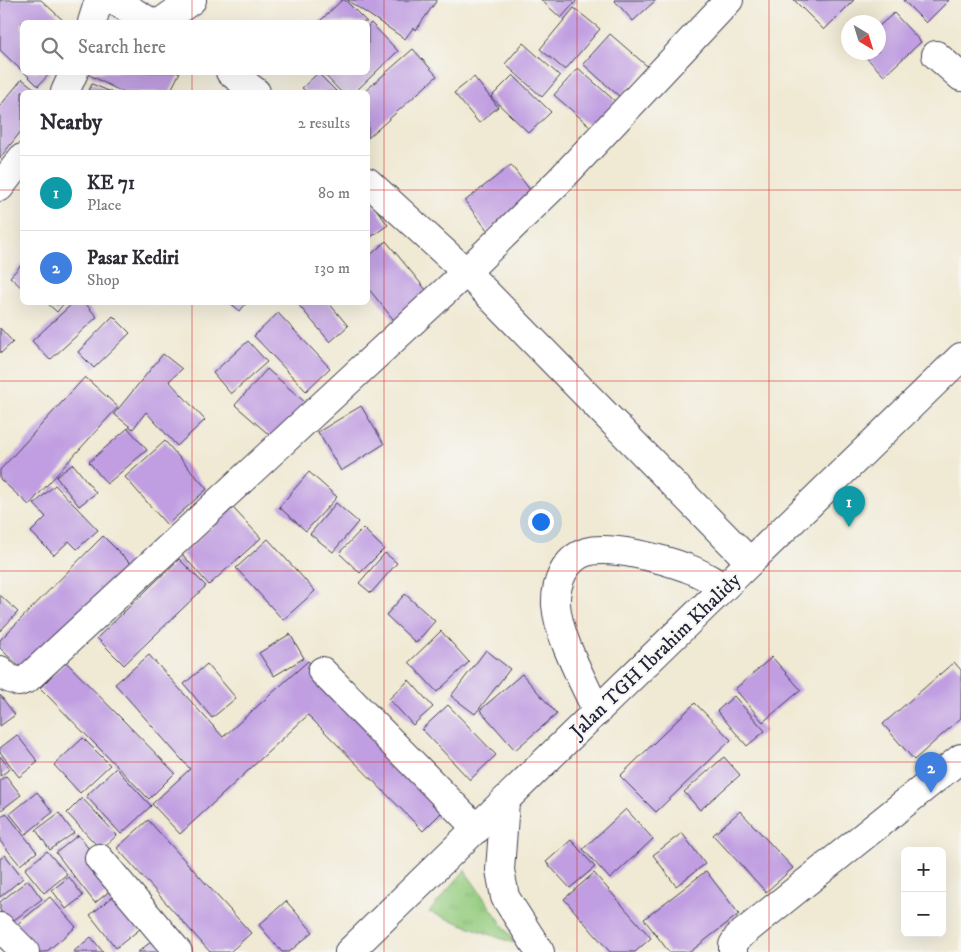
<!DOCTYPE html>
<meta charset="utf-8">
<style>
body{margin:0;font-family:"IM FELL DW Pica",serif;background:#f7f7f7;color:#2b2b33}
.controls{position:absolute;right:15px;bottom:15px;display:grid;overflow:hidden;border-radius:8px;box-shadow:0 5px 20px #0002}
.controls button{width:45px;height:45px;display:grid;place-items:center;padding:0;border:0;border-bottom:1px solid #e1e1e2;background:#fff;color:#2b2b33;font:25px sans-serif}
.compass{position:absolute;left:841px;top:15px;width:45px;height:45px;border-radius:50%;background:#fff;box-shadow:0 5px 20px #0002;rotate:142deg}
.you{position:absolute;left:540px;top:521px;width:18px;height:18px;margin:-12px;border:4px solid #fff;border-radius:50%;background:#1a73e8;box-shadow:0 0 0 8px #1a73e833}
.badge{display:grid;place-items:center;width:32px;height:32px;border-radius:50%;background:#d1495b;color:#fff;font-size:16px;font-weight:700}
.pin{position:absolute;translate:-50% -41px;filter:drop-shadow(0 1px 2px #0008)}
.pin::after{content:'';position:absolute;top:26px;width:18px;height:15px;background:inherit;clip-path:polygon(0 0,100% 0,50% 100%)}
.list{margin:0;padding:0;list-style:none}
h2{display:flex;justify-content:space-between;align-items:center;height:65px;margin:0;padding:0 20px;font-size:21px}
h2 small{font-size:16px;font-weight:400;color:#7c7c81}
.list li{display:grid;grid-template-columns:32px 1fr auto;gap:15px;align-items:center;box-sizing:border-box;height:75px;padding:0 20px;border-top:1px solid #e1e1e2}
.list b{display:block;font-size:19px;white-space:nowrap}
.list p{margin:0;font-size:16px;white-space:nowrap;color:#7c7c81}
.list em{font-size:16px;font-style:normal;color:#7c7c81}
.icon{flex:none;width:28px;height:28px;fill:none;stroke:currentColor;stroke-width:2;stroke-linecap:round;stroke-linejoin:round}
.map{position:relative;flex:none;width:961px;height:952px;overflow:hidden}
.search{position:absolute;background:#fff;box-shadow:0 5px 20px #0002;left:20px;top:20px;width:350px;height:55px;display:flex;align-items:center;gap:12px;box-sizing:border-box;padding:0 18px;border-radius:8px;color:#7c7c81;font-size:19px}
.panel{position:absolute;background:#fff;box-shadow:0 5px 20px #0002;left:20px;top:90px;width:350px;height:215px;border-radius:8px}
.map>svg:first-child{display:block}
</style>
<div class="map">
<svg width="961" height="952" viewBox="0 0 961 952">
<defs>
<pattern id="park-tufts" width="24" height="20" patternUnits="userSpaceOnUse" patternTransform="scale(1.25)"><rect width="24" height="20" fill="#94cc7f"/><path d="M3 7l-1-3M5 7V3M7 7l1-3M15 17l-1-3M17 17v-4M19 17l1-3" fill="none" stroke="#7faf6f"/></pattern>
</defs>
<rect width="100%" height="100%" fill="#f6f6f2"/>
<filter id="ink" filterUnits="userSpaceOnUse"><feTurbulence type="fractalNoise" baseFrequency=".02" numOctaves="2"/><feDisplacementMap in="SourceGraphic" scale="10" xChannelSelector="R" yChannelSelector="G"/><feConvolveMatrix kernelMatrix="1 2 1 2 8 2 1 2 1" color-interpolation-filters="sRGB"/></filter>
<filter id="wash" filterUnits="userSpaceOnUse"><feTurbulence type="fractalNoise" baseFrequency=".0096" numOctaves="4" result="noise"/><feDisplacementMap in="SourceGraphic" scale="20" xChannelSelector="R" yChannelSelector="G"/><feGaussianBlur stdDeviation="1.12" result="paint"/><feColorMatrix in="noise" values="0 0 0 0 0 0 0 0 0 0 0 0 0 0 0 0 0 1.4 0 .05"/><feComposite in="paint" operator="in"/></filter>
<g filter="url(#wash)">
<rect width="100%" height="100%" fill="#f0e9d3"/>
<path fill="url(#park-tufts)" stroke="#5b775d" d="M465,870v1l51,73 -87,-32z"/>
<g id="blocks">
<path fill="#c09ee1" d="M0,0h41l24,22h-43v49l-22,-21z
M342,0h3l22,22h-48z
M347,0h90l-21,30 -3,-2 -8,11z
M541,0h36l-16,18z
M614,0h42l-23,21z
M794,0h60l-30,30z
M903,0h46l-23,23z
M574,8l26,21 -35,41 -25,-21z
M894,13l27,29 -37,34 -23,-24h17v-25z
M371,23l27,28 -43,41h-14l-19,-20h46v-46z
M610,34l37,32 -27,31 -37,-33z
M523,43l37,33 -18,21 -37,-33z
M413,49l24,27 -69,62v-46h-4z
M578,68l37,33 -23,27 -38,-33z
M24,72h27l-13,14z
M84,72h96l-10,20h-48z
M318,73l19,19h-30l-5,-4z
M513,75l38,37 -22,21 -38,-36z
M474,77l24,30 -19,16 -25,-30z
M22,79l17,13h-17v38l-22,28v-52z
M92,84l19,8h-23z
M511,165l23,30 -46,36 -23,-30z
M368,198l20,27 -20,14z
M386,241l45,55 -34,28 -29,-36v-31z
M22,264v24l-12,-11z
M46,302h19l-8,10z
M74,302h10l13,15 -47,43 -18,-19z
M229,302h18l-7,9z
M296,302h32l20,24 -18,16z
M278,313l52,55 -24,23 -52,-55z
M113,316l17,17 -36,35 -16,-16z
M0,328l13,14 -12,11 -1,-2z
M248,341l19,21 -36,32 -18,-21z
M163,354l19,15 -13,12 36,39 -28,26 -31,-34 -13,17 -19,-15z
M267,369l39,34 -32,36 -39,-34z
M85,377l33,30 -89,98 -29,-26v-9z
M361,406l23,38 -43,27 -23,-39z
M128,428l19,22 -40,34 -18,-22z
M165,441l42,48 -40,36 -42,-48z
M73,464l23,29 -17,13 -23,-29z
M309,472l28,25 -31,34 -27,-24z
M55,485l43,45 -21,19 -8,-8 -15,14 -23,-23 15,-15 -12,-13z
M336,503l22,19 -25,30 -23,-18z
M233,508l28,30 -52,47 -27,-31z
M363,528l21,21 -24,24 -21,-20z
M103,536l31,31 -107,107 -27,-26v-8z
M268,539l47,52 -32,29 -47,-52z
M385,553l12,10 -26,30 -12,-10z
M179,559l27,27 -82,79 -27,-27z
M405,594l30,27 -19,22 -30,-28z
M0,595l18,17 -18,19z
M441,631l28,31 -32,30 -28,-30z
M290,634l14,24 -30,18 -15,-23z
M486,650l24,19 -35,45 -24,-18z
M149,655l74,82 85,-76 142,143 -27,27 -115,-116 -128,119 -28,-30 38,-35 -75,-85z
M772,657l29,33 -38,32 -28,-33z
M66,662l109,111 -26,26 -109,-111z
M954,662l7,8v48l-47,42 -31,-36z
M207,664l29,34 -24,20 -28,-34z
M522,674l35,40 -42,36 -35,-40z
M409,680l24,27 -20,18 -24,-26z
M0,695l15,20 -15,11z
M734,696l31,35 -18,15 -30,-35z
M695,703l36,37 -75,72 -36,-36z
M448,705l48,50 -26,25 -48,-51z
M17,735l21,27 -19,15 -19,-25v-4z
M83,738l27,27 -30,28 -26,-28z
M0,756l10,13 -10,7z
M724,757l16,18 -40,35 -16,-18z
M116,768l35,38 -30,28 -35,-38z
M6,776l15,19 -21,16v-31z
M37,792l16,20 -27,22 -16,-20z
M82,798l35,37 -16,15 -34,-37z
M626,809l27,30 -43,40 -27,-30z
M740,811l53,57 -27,24 -53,-57z
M6,813l31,39 -17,13 -20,-24v-23z
M59,813l15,20 -24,17 -14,-20z
M148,820l103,113 -21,19h-20l-93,-104z
M682,833l23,31 -29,22 -23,-31z
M78,835l39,50 -22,18 -39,-50z
M571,840l24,27 -25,21 -24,-26z
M47,851l20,23 -23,19 -19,-24z
M5,855l18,23 -23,19v-38z
M706,871l33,43 -49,38h-21l-25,-33z
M594,873l57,65 -16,14h-25l-46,-53z
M69,877l14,19 -17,13 -14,-19z
M28,880l14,19 -32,24 -10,-13v-8z
M119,892l26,33 -29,23 -26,-33z
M50,897l26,30 -30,25h-9l-22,-26z
M286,901l27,31 -24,20h-7l-23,-27z
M91,937l12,15h-30z
M157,937l13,15h-32z"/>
</g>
</g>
<g filter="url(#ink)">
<use href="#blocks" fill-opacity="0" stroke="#414052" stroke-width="1"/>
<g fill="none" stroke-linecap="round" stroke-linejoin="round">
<defs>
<path id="minor" d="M113,0l38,22
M92,22l7,-22
M161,22l31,-22
M936,55l25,22
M230,72l26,20
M65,92l9,-20
M368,182l98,90 284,290
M0,187l22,-29
M0,670l8,8 11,4 8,-3 439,-407 92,-90 171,-182
M322,671l155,158
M597,712c-14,-32 -38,-73 -41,-107 -1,-20 8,-46 30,-53 24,-7 77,7 101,16 13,4 25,13 37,19
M99,858l79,94
M0,927l25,25
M733,952v-7l5,-8 223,-179"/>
<path id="major" d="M505,802l-5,68 5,27 35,55
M349,952l612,-595"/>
</defs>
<use href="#minor" stroke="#414052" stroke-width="30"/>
<use href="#major" stroke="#414052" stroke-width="30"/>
<use href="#minor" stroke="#fff" stroke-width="28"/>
<use href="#major" stroke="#fff" stroke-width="28"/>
</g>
</g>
<path fill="none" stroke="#d62828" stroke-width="1" stroke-opacity="0.55" d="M192,0v22M384,0v952M577,0v952M769,0v952M192,72v20M0,190h22M368,190h593M192,302v650M0,381h961M0,571h961M0,762h961"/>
<g text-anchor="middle" stroke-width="4" stroke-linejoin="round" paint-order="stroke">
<g font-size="20" fill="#22223b" stroke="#f6f6f2">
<text transform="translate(655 655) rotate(-44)" y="7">Jalan TGH Ibrahim Khalidy</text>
</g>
</g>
</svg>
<div class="controls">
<button>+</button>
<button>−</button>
</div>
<svg class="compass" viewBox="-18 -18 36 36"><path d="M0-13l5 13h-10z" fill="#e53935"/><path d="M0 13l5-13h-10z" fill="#7c7c81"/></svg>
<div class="you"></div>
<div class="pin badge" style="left:849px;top:527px;background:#0f9aa8">1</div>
<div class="pin badge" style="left:931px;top:793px;background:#3f7fe0">2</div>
<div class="search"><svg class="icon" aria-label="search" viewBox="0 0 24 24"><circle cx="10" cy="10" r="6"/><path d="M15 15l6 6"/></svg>Search here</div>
<section class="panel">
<h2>Nearby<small>2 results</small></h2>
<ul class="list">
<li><span class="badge" style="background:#0f9aa8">1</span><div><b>KE 71</b><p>Place</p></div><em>80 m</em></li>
<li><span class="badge" style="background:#3f7fe0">2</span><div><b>Pasar Kediri</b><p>Shop</p></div><em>130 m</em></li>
</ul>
</section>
</div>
